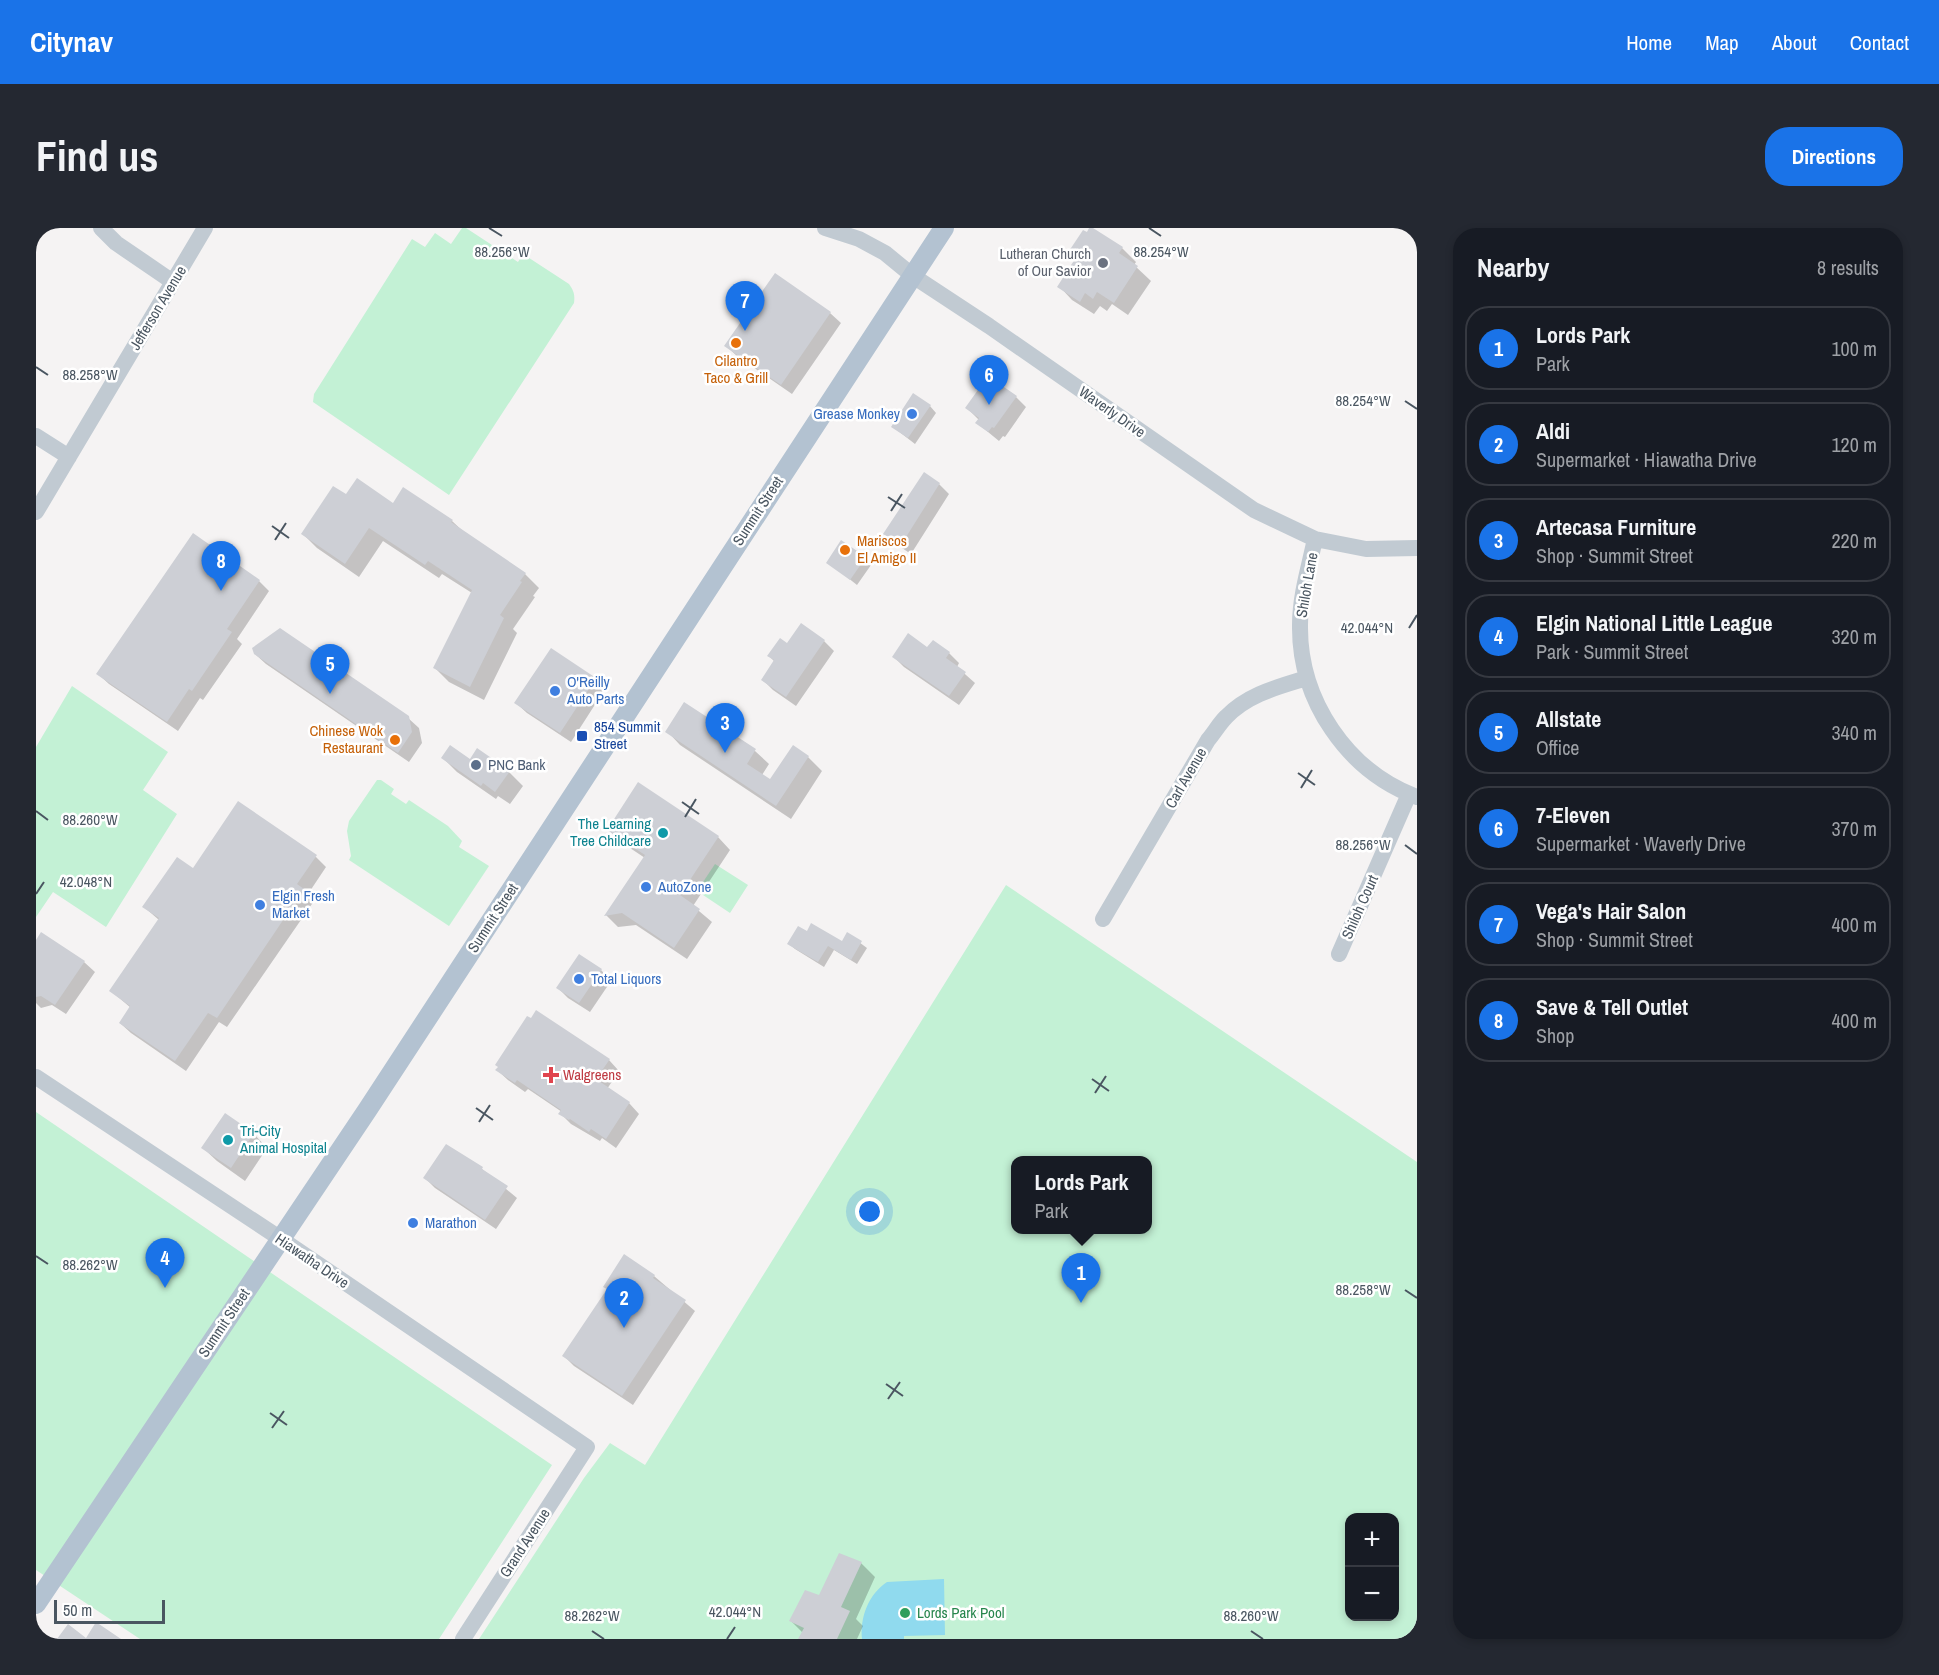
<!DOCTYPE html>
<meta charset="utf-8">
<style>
body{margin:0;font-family:"Archivo Narrow",sans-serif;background:#242831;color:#f1f3f6}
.controls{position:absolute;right:18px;bottom:18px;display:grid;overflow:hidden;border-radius:12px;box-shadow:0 3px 9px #0003}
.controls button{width:54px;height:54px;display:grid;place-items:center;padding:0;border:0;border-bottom:2px solid #363941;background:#171b24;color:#f1f3f6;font:30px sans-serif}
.scale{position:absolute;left:18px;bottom:15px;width:111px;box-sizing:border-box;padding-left:6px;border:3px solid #4a5661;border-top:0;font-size:16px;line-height:21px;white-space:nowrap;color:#4a5661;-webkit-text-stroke:4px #fff;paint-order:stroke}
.you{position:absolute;left:834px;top:984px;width:21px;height:21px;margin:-15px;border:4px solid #fff;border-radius:50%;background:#1a73e8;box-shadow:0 0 0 9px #1a73e833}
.badge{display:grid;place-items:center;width:39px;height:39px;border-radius:50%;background:#1a73e8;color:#fff;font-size:20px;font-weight:700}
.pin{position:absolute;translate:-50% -50px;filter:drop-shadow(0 2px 3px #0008)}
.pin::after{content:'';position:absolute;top:32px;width:21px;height:18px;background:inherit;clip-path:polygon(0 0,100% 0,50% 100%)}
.popup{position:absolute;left:975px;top:928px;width:141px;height:78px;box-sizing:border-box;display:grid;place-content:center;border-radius:12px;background:#171b24;filter:drop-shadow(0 2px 4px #0005);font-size:20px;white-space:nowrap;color:#9ea1a6}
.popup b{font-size:22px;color:#f1f3f6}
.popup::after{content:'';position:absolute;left:50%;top:100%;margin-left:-12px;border:12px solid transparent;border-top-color:#171b24}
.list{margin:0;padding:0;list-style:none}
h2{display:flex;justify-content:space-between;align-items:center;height:78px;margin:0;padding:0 24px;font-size:26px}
h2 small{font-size:20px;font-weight:400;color:#9ea1a6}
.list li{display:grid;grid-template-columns:39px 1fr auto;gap:18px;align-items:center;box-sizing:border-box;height:84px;margin:0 12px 12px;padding:0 12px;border:2px solid #363941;border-radius:24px}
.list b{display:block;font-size:22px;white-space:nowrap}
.list p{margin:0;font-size:20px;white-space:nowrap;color:#9ea1a6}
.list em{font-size:20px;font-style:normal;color:#9ea1a6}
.map{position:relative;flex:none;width:1381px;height:1411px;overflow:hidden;border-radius:24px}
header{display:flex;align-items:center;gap:36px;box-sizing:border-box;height:84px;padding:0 30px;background:#1a73e8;color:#fff}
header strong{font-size:28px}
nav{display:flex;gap:33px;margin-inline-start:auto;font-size:21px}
.intro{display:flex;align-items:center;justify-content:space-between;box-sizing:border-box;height:144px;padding:0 36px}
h1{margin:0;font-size:42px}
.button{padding:15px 27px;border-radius:24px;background:#1a73e8;color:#fff;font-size:21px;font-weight:700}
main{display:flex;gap:36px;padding:0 36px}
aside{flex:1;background:#171b24;border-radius:24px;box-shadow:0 3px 9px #0003}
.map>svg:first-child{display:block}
</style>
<header>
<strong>Citynav</strong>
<nav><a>Home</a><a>Map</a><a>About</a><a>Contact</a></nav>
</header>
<div class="intro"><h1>Find us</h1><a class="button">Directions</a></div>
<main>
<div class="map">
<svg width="1381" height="1411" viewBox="0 0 1381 1411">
<rect width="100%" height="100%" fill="#f5f3f3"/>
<path fill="#c3f1d5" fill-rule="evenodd" d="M426,0h4l52,34 5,-8 46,30c5,7 6,11 5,19l-125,192 -136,-93 1,-8 98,-155 13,8 10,-14 16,11z
M36,458l96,66 -25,38 34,24 -71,113 -53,-35 -17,25v-170z
M341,552h4l13,9 -3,5 15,10 3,-4 39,26 14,15 -3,6 30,19 -40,60 -100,-66 2,-4 -4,-25 2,-10z
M679,636l33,21 -18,28 -33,-22z
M970,657l411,277v477h-938l105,-161 26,-35 35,22zM979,932h132v70h-132zM1314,1290h44v98h-44z
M0,884l516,353 -113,174h-299l-104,-69z"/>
<path fill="#90daee" d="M908,1351l1,56 -41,1v3h-42c-2,-22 6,-44 25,-57z"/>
<path fill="#0003" d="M1055,0l31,20 14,14 -2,3 17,16 -23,34 -16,-11 -5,7 -7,-5 -6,8 -22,-14 -13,-14 17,-25 -7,-8z
M739,47l55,38 11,10 -49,71 -55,-38 -11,-10z
M980,169l10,10 -21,30 -2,-1 -4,5 -22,-18 2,-3 -12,-12z
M894,178l6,7 -21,31 -22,-17z
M903,256l10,10 -38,60 -15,-10 -11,-10z
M368,261l48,32 14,13 59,40 14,14 -6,8 2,1 -22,32 4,4 -33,67 -35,-18 -14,-14 37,-75 -30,-19 -3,4 -56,-37 -24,36 -42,-29 -14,-14 43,-38 47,9z
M829,330l6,7 -14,20 -29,-23z
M223,353l10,10 -32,48 5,5 -39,56 -3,-2 -22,33 -69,-47 -11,-10z
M788,413l10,10 -38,55 -23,-16 -10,-10 12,-18 -6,-6 18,-10z
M913,425l10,10 -2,4 18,16 -16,22 -55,-38 -10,-10z
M219,426l153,64 11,10 3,15 -13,19 -143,-98z
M559,451l10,10 -34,53 -44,-29 -11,-10z
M649,476l70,47 14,13 -7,11 9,6 22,-34 15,10 14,14 -31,48 -111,-74 -13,-14z
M407,530l27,3 39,11 14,14 -13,18 -12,-8 -2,3 -39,-27z
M573,602l109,7 12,13 -37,56 19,16 -25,37 -51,-34 -18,2 -12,-12 39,-57 -24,-16z
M280,629l10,10 -18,27 6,7 -87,126 -8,-5 -33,49 -55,-38 -11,-10 11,-15 -20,-17 48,-71 -15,-13 49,-37z
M6,706l42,28 11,10 -29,42 -14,-9 -11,3 -5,-5v-61z
M812,706l19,14 -10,16 -23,-14 -10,17 -29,-18 -6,-5 54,-1z
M565,742l10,11 -21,31 -22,-14 -10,-10z
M501,784l72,48 10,11 -12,18 22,14 10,11 -23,34 -14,-10 -2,3 -29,-17 -11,-11 2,-1 -34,-23 -3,3 -17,-12 -11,-10z
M189,887l29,19 13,14 -22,33 -28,-20 -14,-13z
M411,918l35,23 35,29 -21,31 -61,-41 -10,-10z
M618,1048l41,35 -62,94 -59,-39 -10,-10z
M825,1335l14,14 -19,42 7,7 -6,13h-57l3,-6 -12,-12z"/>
<path fill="#cdcfd5" d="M1053,0h4l30,19 -4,6 19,13 -24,37 -17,-11 -4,7 -8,-6 -5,9 -23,-15 18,-28 -8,-5 16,-24 4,2z
M739,45l56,39 -50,73 -57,-39z
M952,148l29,20 -23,32 -2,-1 -4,5 -13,-9 4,-5 -14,-10z
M877,165l18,12 -23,33 -17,-11z
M888,244l16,11 -39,62 -18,-11z
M321,250l36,25 10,-16 50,33 -2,2 75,51 -6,8 2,1 -22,33 4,3 -34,69 -37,-19 39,-78 -44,-29 -3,4 -56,-37 -24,36 -44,-30 32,-48 13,8z
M157,305l67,47 -33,49 5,3 -40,59 -3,-2 -22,33 -71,-48z
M805,312l25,17 -16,23 -24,-17z
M765,395l24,17 -39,57 -25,-17 13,-20 -7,-4 13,-18 7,5z
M244,400l129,88 3,16 -14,21 -144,-99 -2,-6z
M872,405l19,14 6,-7 17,12 -4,6 20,14 -17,24 -57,-39z
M515,420l45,30 -36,55 -46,-30z
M648,474l72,47 -9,15 23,15 23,-34 16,11 -33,50 -111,-74z
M414,517l20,14 7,-11 33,23 -15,21 -12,-9 -2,3 -40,-28z
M602,554l81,54 -39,59 20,14 -26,39 -52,-35 -18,3 41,-61 -38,-25z
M202,573l79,54 -20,29 7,5 -87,129 -9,-5 -33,48 -56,-38 11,-17 -21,-15 50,-73 -17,-11 35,-50 16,11z
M775,695l31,18 5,-9 15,9 -11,19 -23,-14 -10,16 -31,-18 11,-18 9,5z
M5,704l44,29 -30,44 -14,-9 -5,1v-57z
M543,726l23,15 -23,34 -23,-15z
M500,782l74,49 -14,20 34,23 -24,37 -15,-10 -2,3 -19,-13 -1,1 -11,-6 3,-4 -44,-30 -2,3 -20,-13 3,-3 -3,-2 32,-49 4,2z
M189,885l29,20 -23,35 -30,-20z
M410,916l37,23 -1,2 26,17 -23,34 -62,-42z
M588,1026l31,21 -2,3 33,22 -64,96 -60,-40 45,-67 -4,-2z
M803,1325l23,9 -21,45 9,4 -13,28h-39l6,-11 -15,-7 16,-31 14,5z
M60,1394l25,17h-64l11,-15 18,14z"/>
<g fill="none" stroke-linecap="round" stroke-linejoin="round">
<path stroke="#c1cad2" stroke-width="16" d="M65,0l15,15 57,39
M789,0l34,11 26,14 28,23 76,50 265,184 61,29 51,10 51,-1
M0,208l33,21
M0,284l169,-284
M1279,311c-6,28 -15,57 -15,86 -1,75 47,146 117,172
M1067,691l105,-179c6,-7 11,-16 18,-23 22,-23 52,-30 81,-39
M1303,726l70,-160
M0,849l245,162 306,208 -124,192"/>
<path stroke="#b3c2d1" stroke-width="20" d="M0,1376l332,-495 576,-881"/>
</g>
<path fill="none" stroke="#4a5661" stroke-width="2" d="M453,0l13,8M1113,0l12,8M0,139l12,8M1369,173l12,8M852,269l17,11M855,283l11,-17M236,298l17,12M239,312l11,-17M1373,400l8,-13M1262,545l17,12M1265,560l11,-18M646,574l17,12M0,583l12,9M649,589l11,-18M1369,617l12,9M0,666l8,-12M1056,851l17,12M1059,865l11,-17M440,880l17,12M443,894l11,-17M0,1028l12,8M1369,1062l12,8M850,1156l17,12M852,1171l12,-17M234,1185l17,12M236,1200l12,-17M556,1403l12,8M1215,1403l12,8M691,1411l8,-12"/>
<circle fill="#6b7280" stroke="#fff" stroke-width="2" cx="1067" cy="35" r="6"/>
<g fill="#e8710a" stroke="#fff" stroke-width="2">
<circle cx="700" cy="115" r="6"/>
<circle cx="809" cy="322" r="6"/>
<circle cx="359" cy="512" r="6"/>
</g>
<g fill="#3f7fe0" stroke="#fff" stroke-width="2">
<circle cx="876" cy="186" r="6"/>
<circle cx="519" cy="463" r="6"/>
<circle cx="610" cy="659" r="6"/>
<circle cx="224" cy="677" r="6"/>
<circle cx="543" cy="751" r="6"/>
<circle cx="377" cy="995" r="6"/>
</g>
<rect fill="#1a4fb4" stroke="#fff" stroke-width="2" x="540" y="502" width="12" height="12" rx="3"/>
<circle fill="#5c6f8a" stroke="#fff" stroke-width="2" cx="440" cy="537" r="6"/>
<g fill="#0f9aa8" stroke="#fff" stroke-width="2">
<circle cx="627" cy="605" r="6"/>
<circle cx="192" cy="912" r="6"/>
</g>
<path fill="#e0444e" stroke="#fff" stroke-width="2" d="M512 838h6v6h6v6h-6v6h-6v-6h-6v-6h6z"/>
<circle fill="#2e9e5b" stroke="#fff" stroke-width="2" cx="869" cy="1385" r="6"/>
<g text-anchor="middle" stroke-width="5" stroke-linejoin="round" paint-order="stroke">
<g font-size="15" fill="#5b616d" stroke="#fff" text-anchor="end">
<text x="1055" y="31">Lutheran Church<tspan x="1055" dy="17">of Our Savior</tspan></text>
</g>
<g font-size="15" fill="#4a5661" stroke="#fff">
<text transform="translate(122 80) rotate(-59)" y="5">Jefferson Avenue</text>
<text transform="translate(1076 184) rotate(35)" y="5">Waverly Drive</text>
<text transform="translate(722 283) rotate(-57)" y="5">Summit Street</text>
<text transform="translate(1271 357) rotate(-80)" y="5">Shiloh Lane</text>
<text transform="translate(1150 550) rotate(-60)" y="5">Carl Avenue</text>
<text transform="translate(1324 679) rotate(-66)" y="5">Shiloh Court</text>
<text transform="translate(457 690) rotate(-57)" y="5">Summit Street</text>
<text transform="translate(276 1033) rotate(34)" y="5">Hiawatha Drive</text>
<text transform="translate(188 1095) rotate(-56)" y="5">Summit Street</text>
<text transform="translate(489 1315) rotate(-57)" y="5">Grand Avenue</text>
</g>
<g font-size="15" fill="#c56008" stroke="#fff">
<text x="700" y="138">Cilantro<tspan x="700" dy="17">Taco &amp; Grill</tspan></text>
<text x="821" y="318" text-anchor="start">Mariscos<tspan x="821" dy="17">El Amigo II</tspan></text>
<text x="347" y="508" text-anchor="end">Chinese Wok<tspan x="347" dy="17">Restaurant</tspan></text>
</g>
<g font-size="15" fill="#366cbe" stroke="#fff" text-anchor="start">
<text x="864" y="191" text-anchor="end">Grease Monkey</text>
<text x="531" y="459">O'Reilly<tspan x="531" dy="17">Auto Parts</tspan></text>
<text x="622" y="664">AutoZone</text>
<text x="236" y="673">Elgin Fresh<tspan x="236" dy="17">Market</tspan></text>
<text x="555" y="756">Total Liquors</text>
<text x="389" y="1000">Marathon</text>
</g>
<g font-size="15" fill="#164399" stroke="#fff" text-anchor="start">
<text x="558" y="504">854 Summit<tspan x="558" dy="17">Street</tspan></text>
</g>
<g font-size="15" fill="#4e5e75" stroke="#fff" text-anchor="start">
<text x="452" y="542">PNC Bank</text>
</g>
<g font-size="15" fill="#0d838f" stroke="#fff" text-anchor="end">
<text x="615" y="601">The Learning<tspan x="615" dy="17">Tree Childcare</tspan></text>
<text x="204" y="908" text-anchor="start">Tri-City<tspan x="204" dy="17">Animal Hospital</tspan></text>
</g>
<g font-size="15" fill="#be3a42" stroke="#fff" text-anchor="start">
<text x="527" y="852">Walgreens</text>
</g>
<g font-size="15" fill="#27864d" stroke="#fff" text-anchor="start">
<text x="881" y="1390">Lords Park Pool</text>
</g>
</g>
<g font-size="15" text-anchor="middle" fill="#4a5661" stroke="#fff" stroke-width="5" stroke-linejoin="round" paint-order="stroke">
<text x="466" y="29">88.256°W</text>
<text x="1125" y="29">88.254°W</text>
<text x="54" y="152">88.258°W</text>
<text x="1327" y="178">88.254°W</text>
<text x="1331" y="405">42.044°N</text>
<text x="54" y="597">88.260°W</text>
<text x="1327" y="622">88.256°W</text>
<text x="50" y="659">42.048°N</text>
<text x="54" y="1042">88.262°W</text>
<text x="1327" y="1067">88.258°W</text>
<text x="699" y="1389">42.044°N</text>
<text x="556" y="1393">88.262°W</text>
<text x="1215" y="1393">88.260°W</text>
</g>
</svg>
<div class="controls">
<button>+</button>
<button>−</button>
</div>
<div class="scale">50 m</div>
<div class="you"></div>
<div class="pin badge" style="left:1045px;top:1075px">1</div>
<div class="popup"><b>Lords Park</b>Park</div>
<div class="pin badge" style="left:588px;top:1100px">2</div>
<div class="pin badge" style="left:689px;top:525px">3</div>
<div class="pin badge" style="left:129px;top:1060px">4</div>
<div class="pin badge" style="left:294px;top:466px">5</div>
<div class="pin badge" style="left:953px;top:177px">6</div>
<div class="pin badge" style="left:709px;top:103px">7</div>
<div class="pin badge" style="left:185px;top:363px">8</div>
</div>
<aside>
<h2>Nearby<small>8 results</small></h2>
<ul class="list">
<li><span class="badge">1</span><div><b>Lords Park</b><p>Park</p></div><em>100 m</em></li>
<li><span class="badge">2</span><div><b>Aldi</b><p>Supermarket · Hiawatha Drive</p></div><em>120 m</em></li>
<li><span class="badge">3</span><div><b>Artecasa Furniture</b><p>Shop · Summit Street</p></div><em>220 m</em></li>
<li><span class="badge">4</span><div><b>Elgin National Little League</b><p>Park · Summit Street</p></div><em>320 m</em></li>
<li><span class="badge">5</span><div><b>Allstate</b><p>Office</p></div><em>340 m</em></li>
<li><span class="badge">6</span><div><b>7-Eleven</b><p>Supermarket · Waverly Drive</p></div><em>370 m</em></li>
<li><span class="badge">7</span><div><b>Vega's Hair Salon</b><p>Shop · Summit Street</p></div><em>400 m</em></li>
<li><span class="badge">8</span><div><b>Save &amp; Tell Outlet</b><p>Shop</p></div><em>400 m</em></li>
</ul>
</aside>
</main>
